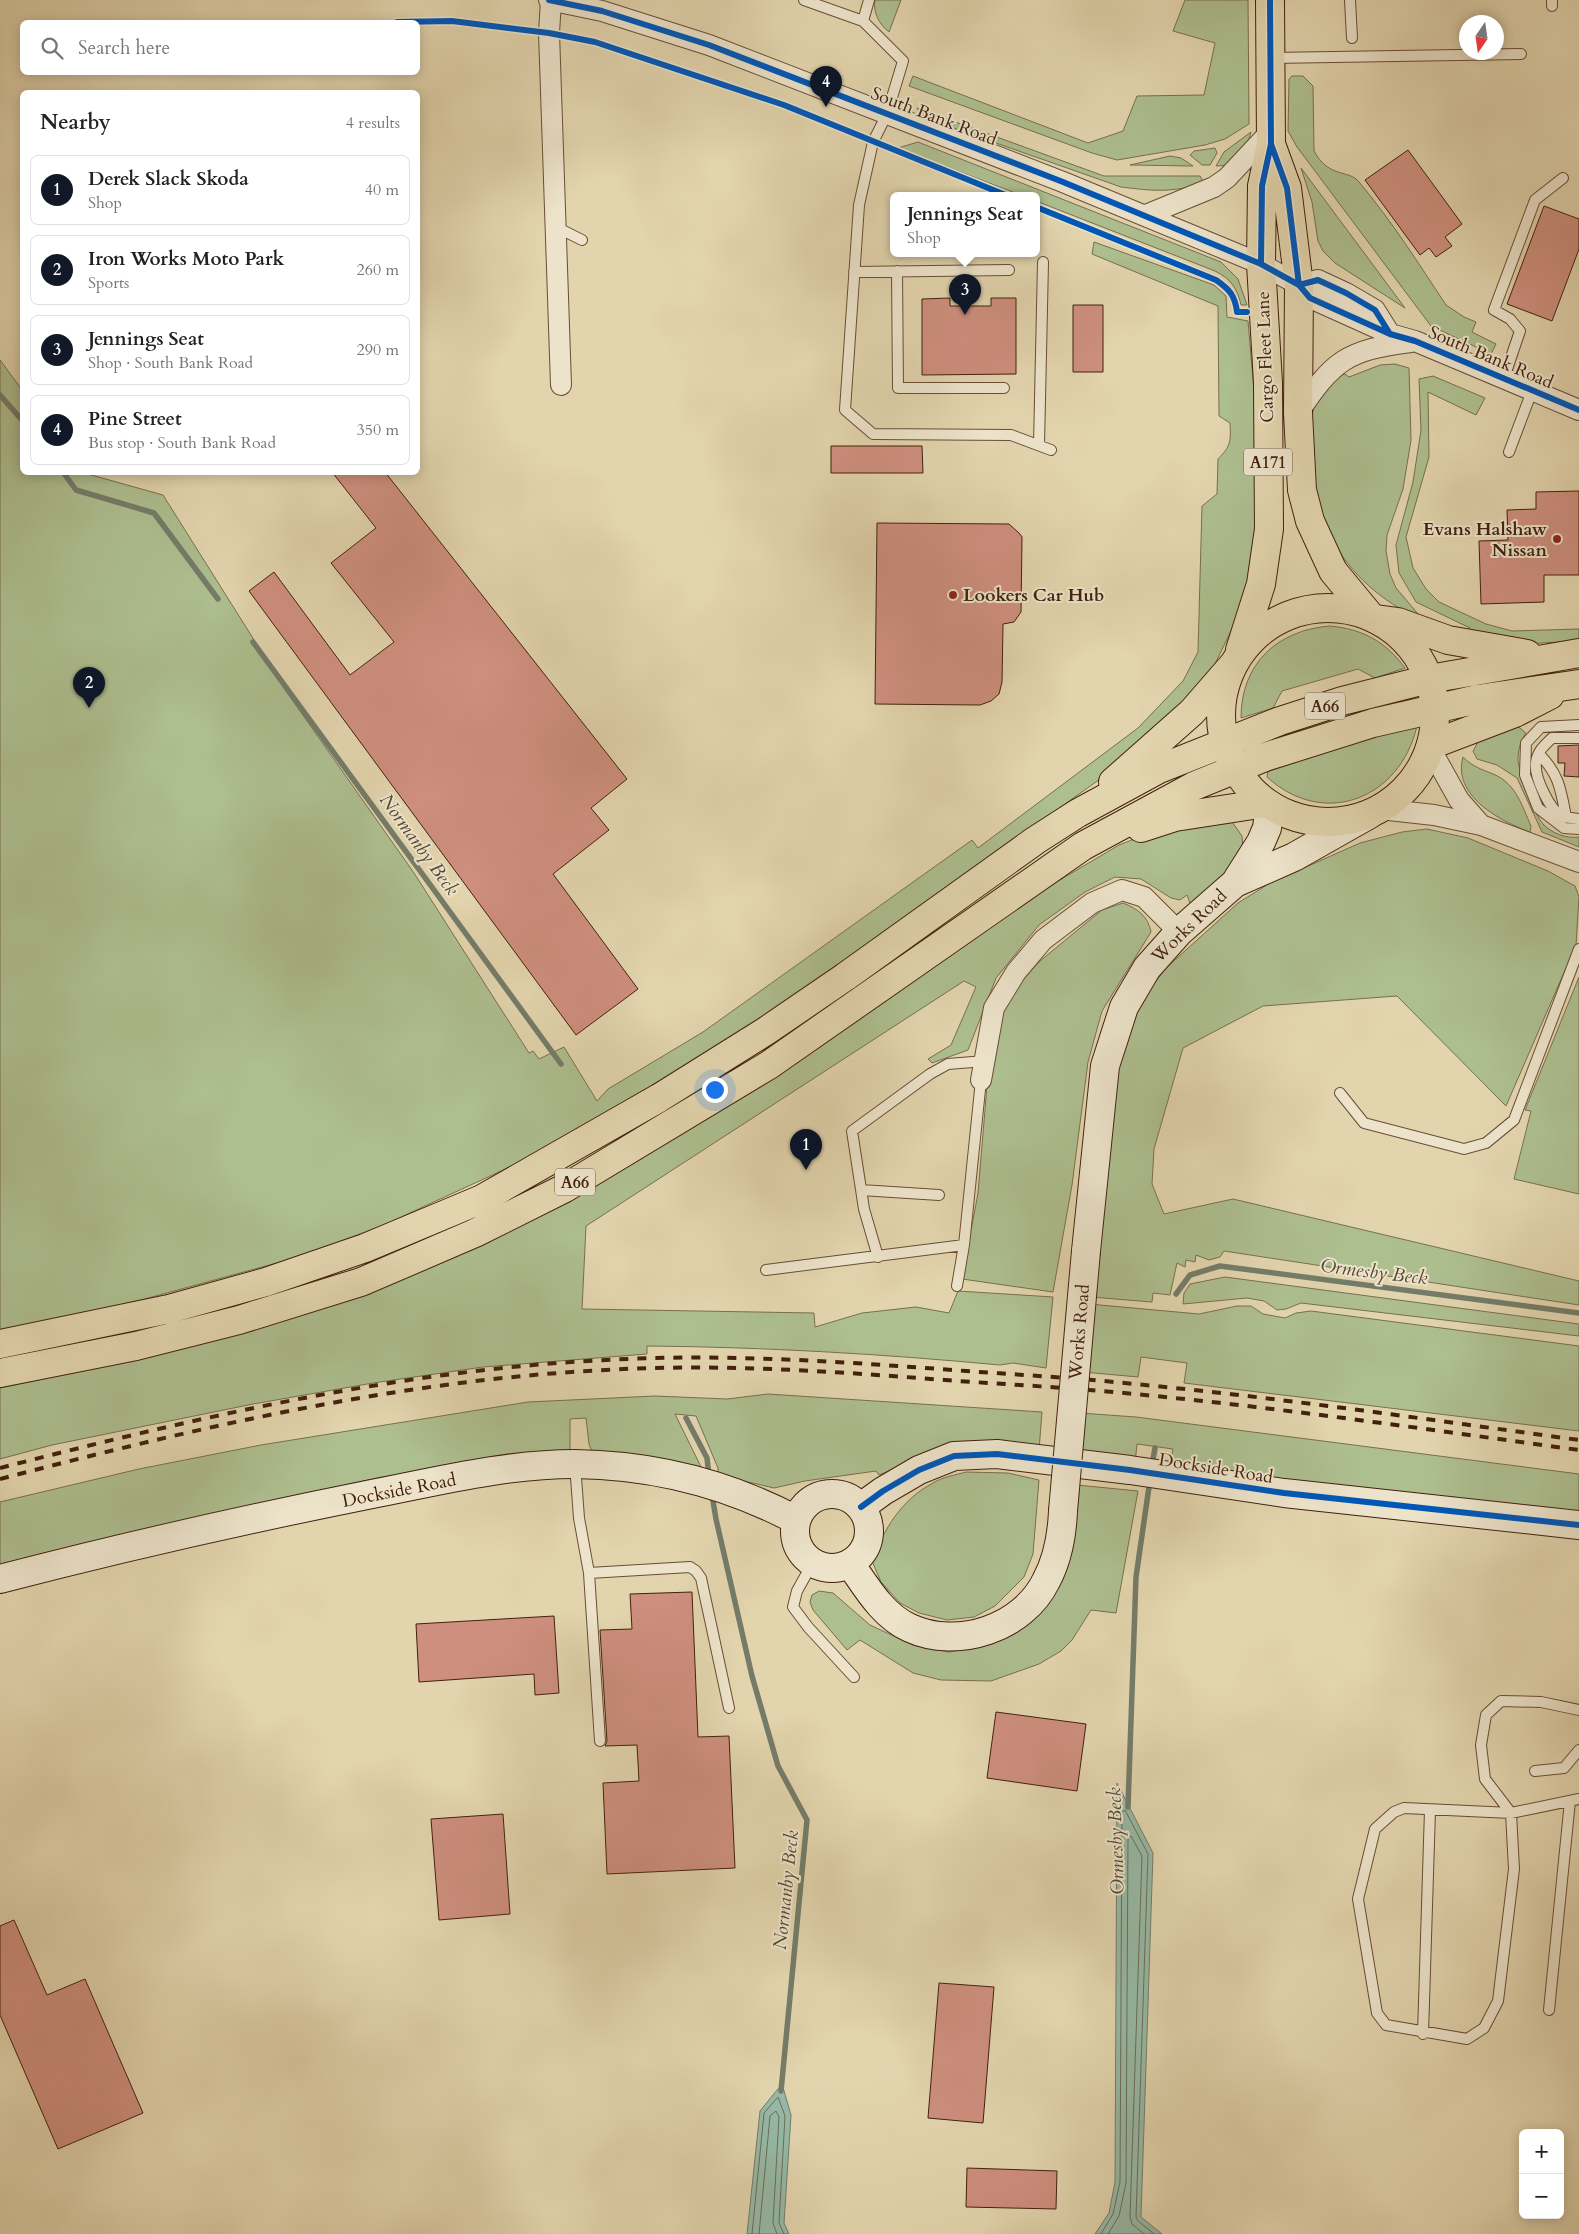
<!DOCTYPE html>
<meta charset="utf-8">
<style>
body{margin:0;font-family:Cardo,serif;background:#f2f2f2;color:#222}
.controls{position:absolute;right:15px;bottom:15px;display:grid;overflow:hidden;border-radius:8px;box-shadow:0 2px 12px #0003}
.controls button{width:45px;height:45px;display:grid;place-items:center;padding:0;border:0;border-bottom:1px solid #e0e0e0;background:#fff;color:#222;font:25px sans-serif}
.compass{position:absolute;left:1459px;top:15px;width:45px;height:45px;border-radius:50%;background:#fff;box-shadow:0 2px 12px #0003;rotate:193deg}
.you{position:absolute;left:714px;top:1089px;width:18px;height:18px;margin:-12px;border:4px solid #fff;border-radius:50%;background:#1a73e8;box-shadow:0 0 0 8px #1a73e833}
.badge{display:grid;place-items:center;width:32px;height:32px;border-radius:50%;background:#111827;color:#fff;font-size:16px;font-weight:700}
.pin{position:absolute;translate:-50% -41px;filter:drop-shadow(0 1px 2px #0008)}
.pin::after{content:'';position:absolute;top:26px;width:18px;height:15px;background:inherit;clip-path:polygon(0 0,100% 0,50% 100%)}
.popup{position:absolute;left:890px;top:192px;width:150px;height:65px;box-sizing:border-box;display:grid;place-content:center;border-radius:8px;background:#fff;filter:drop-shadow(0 1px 4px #0005);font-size:16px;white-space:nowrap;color:#767676}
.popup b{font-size:19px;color:#222}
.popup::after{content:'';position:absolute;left:50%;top:100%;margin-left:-10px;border:10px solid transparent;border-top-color:#fff}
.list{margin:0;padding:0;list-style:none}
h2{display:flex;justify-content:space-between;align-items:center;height:65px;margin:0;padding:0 20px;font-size:21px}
h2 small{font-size:16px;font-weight:400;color:#767676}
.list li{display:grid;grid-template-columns:32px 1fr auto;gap:15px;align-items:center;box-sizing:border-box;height:70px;margin:0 10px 10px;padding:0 10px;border:1px solid #e0e0e0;border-radius:8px}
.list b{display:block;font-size:19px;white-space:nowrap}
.list p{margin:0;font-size:16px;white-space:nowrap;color:#767676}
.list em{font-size:16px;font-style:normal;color:#767676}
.icon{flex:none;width:28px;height:28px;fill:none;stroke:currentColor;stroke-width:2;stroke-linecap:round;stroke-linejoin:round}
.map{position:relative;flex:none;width:1579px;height:2234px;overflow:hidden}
.search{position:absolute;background:#fff;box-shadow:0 2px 12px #0003;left:20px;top:20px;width:400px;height:55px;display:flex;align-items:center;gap:12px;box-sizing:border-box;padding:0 18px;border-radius:8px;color:#767676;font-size:19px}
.panel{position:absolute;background:#fff;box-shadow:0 2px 12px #0003;left:20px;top:90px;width:400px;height:385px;border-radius:8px}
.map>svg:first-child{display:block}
</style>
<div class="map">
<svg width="1579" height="2234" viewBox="0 0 1579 2234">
<rect width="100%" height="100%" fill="#e2d4ad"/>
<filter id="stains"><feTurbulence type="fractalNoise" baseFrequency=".004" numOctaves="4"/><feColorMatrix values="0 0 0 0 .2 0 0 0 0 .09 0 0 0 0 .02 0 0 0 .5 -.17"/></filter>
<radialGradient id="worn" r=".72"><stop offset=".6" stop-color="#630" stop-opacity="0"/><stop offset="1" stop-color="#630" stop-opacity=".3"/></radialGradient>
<path fill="#adbe8f" stroke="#786f4e" d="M875,0h26l-12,32c-10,-8 -16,-19 -14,-32z
M1185,0h63l1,124 -24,15 -20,6 -88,15 -25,-7 -183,-67 4,-10 175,67 35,-12 14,-35 67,-1 11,-52 -42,-12z
M1292,76h11l10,10 1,65c15,28 35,18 45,31 32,38 60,82 87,123l18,12 12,5 -4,10 24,12 -5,10 -60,-28 -134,-179 -9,-16 1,-52z
M917,108l187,68h96l4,7c-33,10 -50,8 -83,4l-199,-70z
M1251,132l-3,11 -17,22 -15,1 8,-14z
M918,142l303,120 17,17 9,26h-6c-4,-17 -10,-26 -26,-34l-179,-70v-5h-13l-125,-48z
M1215,148l2,5 -7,12h-8l-12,-10 4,-4z
M1170,156l11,2 12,8 -63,-1z
M1301,168l104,140 -70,-45 -12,-12 -5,-10 -6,-39z
M1094,242l120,43 12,11 1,21 21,4 9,105 -1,103 -5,45 -10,36 -26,54 -17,24 -95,89 -304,216 -89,58 -185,109 -137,63 -82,32 -165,45 -141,32v-972l22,30v82l62,1 79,22 125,199 126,179 115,180 4,-2 6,8 25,-12 33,54 11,-12 95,-57 269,-192 6,8 160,-120 45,-47 15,-29 4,-146 15,-12 1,-35c13,-13 13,-18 12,-36l-11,-7 -1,-110 -126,-52z
M1395,364l14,4 2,72 -8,49 -16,46 -1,16 4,23 6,14 23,27 -1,3c-35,-16 -68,-44 -86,-79 -11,-22 -22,-51 -24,-76 -2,-29 3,-79 37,-89l4,3 31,-12z
M1433,376l52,22 -9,17 -48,-23 1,65 -23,80 7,31 13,21 13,13 47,22 26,7 67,-2v12l-57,3 -53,-11 1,-5 -54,-26 -17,-29 -3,-28 17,-63 8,-52 -2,-51z
M1330,626c33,3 56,16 75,42l-30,10 -17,-9 -76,22 -9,17 -32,10c0,-55 37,-88 89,-92z
M1515,724l11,9c-6,8 -10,23 -7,33 3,15 15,47 24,58 8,9 24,15 36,13v10l-37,-15 -25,-54 -20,-13 -20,-6 -4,-8 6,-11z
M1417,726c-17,73 -93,103 -150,51l1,-6 69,-24z
M1463,757c10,10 18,12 30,17 23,9 29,32 38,52l-1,6c-30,-11 -78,-36 -67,-75z
M1230,819l12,17 1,14c-10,14 -38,48 -53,53l-3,-8 -7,5 -9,-2 -30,-19 -26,-2 -30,15 -46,33 -43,53 -28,72 -36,13 -4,-4 23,-14 25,-58 -12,-6 -378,245 -4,83 232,4 1,14 47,-14 54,-6 33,6 9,-22 95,6 -7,71 -33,-5 -13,2c-118,-11 -235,-18 -353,-19v8l-164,13 -110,16 -120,21 -201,41 -52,14v-71l122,-26 243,-71 754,-446 48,-19z
M1427,829l41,9 80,33 27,15 4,11 -3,48 -70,161 -109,-110 -134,10 -80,42 -29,101 -2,35 12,30 69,-15 346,82v24l-355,-54 -4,6 -11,3 -13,-5 -1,7 -9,-2 -1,7 -8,-4 -7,32 -17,-2 -1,9 -61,-5 28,-247 25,-53 22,-29 72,-65 32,-20 90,-40 42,-11z
M1123,903c15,6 25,13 28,29l-49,79 -14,51 -16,123 -19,107 -91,-13 16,-86 11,-131 16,-62 35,-39 62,-51z
M1579,977v217l-65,-15 17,-68 -6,-1z
M1225,1277l354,47v12l-278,-33 -15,6 -9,1 -13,-9 -17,-3 -64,6 1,-11 6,-9z
M1089,1304l110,10 38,-8h14l12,8 22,4 11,-5 15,-2 268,35v85l-395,-48 3,-20 -46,-6 -3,20 -55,-5z
M768,1394l274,18 -3,38 -90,-4 -70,29 -3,-4 -71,10 -31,7 -56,-13v-7l-22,-52 -21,-2 27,55 -109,-14 -4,-11 -3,-26 -16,1v30l-4,5 -184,23 -89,19 -293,70v-64l139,-33 122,-24 267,-43 127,-6 72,3z
M1080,1413l56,4 443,57v40l-410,-46 4,-19 -36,-5 -2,19 -60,-7z
M966,1472l42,1 31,7 -6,74 -9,23 -29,29 -21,11 -27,3 -28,-7 -19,-10 -19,-21 -9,-21c12,-32 29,-61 61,-78 9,-6 23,-8 33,-11z
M1077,1485l61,6 -22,122 -25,-3 -19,30 -11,11 -22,13 -48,17 -50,-1 -28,-7 -53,-33 -13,10 -34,-40 -3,-8 2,-7 7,-4 14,2 37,32 43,20 36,7 43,-8 24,-13z"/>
<path fill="#96b9a5" stroke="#747c69" d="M1117,1783l36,70 -12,364 21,17h-67l14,-21 6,-31z
M782,2084l9,31 -7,108 5,11h-42l13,-123z"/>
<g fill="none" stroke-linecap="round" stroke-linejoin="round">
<path stroke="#6c6c5a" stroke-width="1" d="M752,2234l12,-121 14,-16 7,19 -6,107 5,11
M759,2234l11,-118 6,-5 3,6 -6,106 4,11
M1101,2234l12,-20 7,-32 2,-370 3,-2 23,44 -12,363 2,4 16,13
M1108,2234l11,-18 7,-33 2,-345 3,-2 11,20 -12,361 2,7 12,10"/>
<path stroke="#747c69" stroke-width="5.5" d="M0,395l22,25
M63,472l13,18 78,23 64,86
M253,642l308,422
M1176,1294l14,-19 30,-9 359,47
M686,1418l21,40 2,18
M1152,1465l3,-17
M712,1495l4,24 36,157 26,90 29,54 -26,271
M1128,1807l8,-230 14,-97"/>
</g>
<path fill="#ce8f7e" stroke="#42200e" d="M1408,150l54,74 -17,13 7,9 -16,11 -7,-9 -9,7 -55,-75z
M1544,206l35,13v30l-27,72 -45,-17z
M950,298v8h41v-8h25v76l-94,1v-76z
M1073,305h30v67h-30z
M831,446h91l1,27h-92z
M332,472h53l242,307 -36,29 18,22 -56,44 85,115 -62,46 -327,-444 25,-19 76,103 44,-33 -63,-79 45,-35z
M1579,491v84h-35v27l-63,2 -2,-63 29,-1 -1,-30 29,-1v-17z
M877,523l132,1 10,9 3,4 -1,75 -7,10 -11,2 -1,58 -3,12 -8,7 -11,4 -105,-1z
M1579,745v32l-15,-1 1,-13h-7v-17z
M692,1592l6,145 31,-1 6,132 -128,6 -4,-91 36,-2 -2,-36 -32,1 2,-5 -7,-111 32,-1 -2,-35z
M554,1616l5,77 -24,2 -1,-21 -115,8 -3,-58z
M996,1712l90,12 -9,67 -90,-13z
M503,1814l7,100 -71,6 -8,-101z
M14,1920l33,75 38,-16 58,134 -85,36 -58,-134v-89z
M939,1983l55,4 -11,136 -55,-5z
M967,2168l90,3 -1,38 -90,-2z"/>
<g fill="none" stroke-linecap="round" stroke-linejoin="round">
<defs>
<path id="lane" d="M804,0l59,21
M869,0l-6,21 40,40 -16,53 -14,28 -14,63 -14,205 28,24 138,1 40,15
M1350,0l2,38
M1552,0v6
M1271,58l250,-4
M556,227l26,13
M897,271l1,117h106
M854,272l155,-2
M1504,378l16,-47 -10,-12 -16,-9 41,-110 28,-22
M1039,445l4,-183
M1509,452l23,-61
M1579,725l-38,2 -15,16 -1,32 13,33 26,20 15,1
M1579,738h-27c-7,7 -15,13 -16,25 -2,14 14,48 27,54 5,1 11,1 16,2
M1539,754c20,20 22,36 27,63
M1340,1093l24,30 100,26 22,-6 28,-23 65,-171
M861,1190l78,5
M878,1257l-14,-48 -12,-78 78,-57 18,-10 37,-3
M766,1270l198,-25
M957,1286l7,-41 17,-165
M575,1464l4,54 10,55 11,168
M812,1564l-15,27 -4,16 15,20 46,50
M589,1573l101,-6 6,4 5,7 28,130
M1579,1710l-38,-8 -40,-1 -15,14 -5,30 4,34 26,34 3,56 -16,132 -14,27 -17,11 -81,-14 -9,-12 -19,-114 17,-70 19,-17 10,-4 107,5 68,-14
M1535,1771l29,-3 15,-18
M1549,2010l21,-209
M1423,2034l7,-224"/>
<path id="street" d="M549,0l53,11 107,34 354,137 198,82 38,21 11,13 80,36 25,7 164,69
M551,0l-2,33 12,352
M1146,215l68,-28 13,-9 44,-47
M1299,285l19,-5 28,13 29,17 15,24
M1298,413c35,-52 48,-63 113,-71
M1430,748l29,52 22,25
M1380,809l54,6 47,10 98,37
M981,1080l13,-72 22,-36 27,-32 49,-37 30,-13 22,7 35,35"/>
<path id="secondary" d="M1235,883l59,-26 76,-43
M1086,1251l19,-185 19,-59 23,-39 32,-36 56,-49 26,-41 6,-14 3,-23
M795 1531a37 37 0 1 1 74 0a37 37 0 1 1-74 0Z
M861,1507l22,-16 36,-21 35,-14 43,-2 133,16 154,23 295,32
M851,1565c16,23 32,51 59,63 48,22 113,0 136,-47 12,-22 16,-46 17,-70
M0,1579c123,-32 247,-60 372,-85 66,-13 135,-30 203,-30 77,1 153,20 221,56"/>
<path id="primary" d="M1271,144l16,44 12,97 -1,128 4,77 8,31 23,50 38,46
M1221 715a107 107 0 1 1 214 0a107 107 0 1 1-214 0Z
M1240,650l21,-66 8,-55 -1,-146 -7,-119 1,-78 9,-42 -1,-144"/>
<path id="highway" d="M1376,619l22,3 50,18 79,14
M1431,745l84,-32 35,-18
M1113,782l79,-70 40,-46
M1141,828l34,-11 91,-14
M0,1344l169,-35 97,-27 99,-34 117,-49 177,-101 107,-67 79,-54 191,-137 42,-27 81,-44 121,-48 62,-20 87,-22 150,-26
M0,1373l136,-27 103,-26 122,-38 114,-49 90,-45 204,-123 314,-219 111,-60 71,-29 108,-34 105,-24 101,-15"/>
</defs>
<use href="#lane" stroke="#6a4d36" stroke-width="12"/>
<use href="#street" stroke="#6a4d36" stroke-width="22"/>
<use href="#secondary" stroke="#42200e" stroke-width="30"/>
<use href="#primary" stroke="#42200e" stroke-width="30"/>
<use href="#highway" stroke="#42200e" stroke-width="30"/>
<use href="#lane" stroke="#ece3ca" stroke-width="10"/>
<use href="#street" stroke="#ece3ca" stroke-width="20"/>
<use href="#secondary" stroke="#ece3ca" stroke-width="28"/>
<use href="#primary" stroke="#e2d4ad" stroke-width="28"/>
<use href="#highway" stroke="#e2d4ad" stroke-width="28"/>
<path stroke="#42200e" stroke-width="4" stroke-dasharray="9 9" stroke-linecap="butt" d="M0,1468c199,-51 401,-98 606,-108 120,-7 240,2 360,11 56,4 112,7 168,13 149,14 297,36 445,56
M0,1479c199,-52 401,-99 606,-109 117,-7 235,2 352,11 59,4 117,7 176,13 149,14 297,36 445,56"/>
<defs>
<path id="secondary-bridge" d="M1063,1511l23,-260"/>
</defs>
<use href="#secondary-bridge" stroke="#42200e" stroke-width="30" stroke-linecap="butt"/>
<use href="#secondary-bridge" stroke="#ece3ca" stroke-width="28"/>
<defs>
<path id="cycleway" d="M549,0l53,11 107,34 354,137 198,82 38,21 11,13 80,36 25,7 164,69
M397,22l55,-1 97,12 46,9 189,63 224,91
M1271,144l16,44 12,97
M1036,207l180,73c13,9 19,15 21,32h10
M1261,264l1,-78 9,-42 -1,-144
M1299,285l19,-5 28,13 29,17 15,24
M861,1507l22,-16 36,-21 35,-14 43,-2 133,16 154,23 295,32"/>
</defs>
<use href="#cycleway" stroke="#ece3ca" stroke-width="9"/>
<use href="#cycleway" stroke="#0057b8" stroke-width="6"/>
</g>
<g fill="#8f2418" stroke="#ece3ca" stroke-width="2">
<circle cx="1557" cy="539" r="5"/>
<circle cx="953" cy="595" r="5"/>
</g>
<g text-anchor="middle" stroke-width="4" stroke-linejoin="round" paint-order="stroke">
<g fill="#ece3ca" stroke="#755a46" stroke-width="1">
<rect x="1244" y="448.5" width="48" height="27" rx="4"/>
<rect x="1305" y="692.5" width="40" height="27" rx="4"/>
<rect x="555" y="1168.5" width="40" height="27" rx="4"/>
</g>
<g font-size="16" font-weight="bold" fill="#42200e">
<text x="1268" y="468">A171</text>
<text x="1325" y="712">A66</text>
<text x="575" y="1188">A66</text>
</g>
<g font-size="18" fill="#42200e" stroke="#ece3ca">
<text transform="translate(934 116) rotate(21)" y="6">South Bank Road</text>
<text transform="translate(1265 357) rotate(-92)" y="6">Cargo Fleet Lane</text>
<text transform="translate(1491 357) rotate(23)" y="6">South Bank Road</text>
<text transform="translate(1189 926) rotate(-44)" y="6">Works Road</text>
<text transform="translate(1079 1332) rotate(-85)" y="6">Works Road</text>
<text transform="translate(1216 1468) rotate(9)" y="6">Dockside Road</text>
<text transform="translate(399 1490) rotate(-11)" y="6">Dockside Road</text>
</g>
<g font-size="18" font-weight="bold" fill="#42200e" stroke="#ece3ca" text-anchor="end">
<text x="1547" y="535">Evans Halshaw<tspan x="1547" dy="21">Nissan</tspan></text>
<text x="963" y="601" text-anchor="start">Lookers Car Hub</text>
</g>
<g font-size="19" font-style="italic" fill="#574634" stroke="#ece3ca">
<text transform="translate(420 844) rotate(54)" y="7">Normanby Beck</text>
<text transform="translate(1374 1271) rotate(7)" y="7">Ormesby Beck</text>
<text transform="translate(1115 1841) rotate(-92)" y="7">Ormesby Beck</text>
<text transform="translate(785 1890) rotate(-84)" y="7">Normanby Beck</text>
</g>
</g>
<rect width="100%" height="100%" filter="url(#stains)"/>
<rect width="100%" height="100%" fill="url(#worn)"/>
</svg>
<div class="controls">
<button>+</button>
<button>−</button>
</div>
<svg class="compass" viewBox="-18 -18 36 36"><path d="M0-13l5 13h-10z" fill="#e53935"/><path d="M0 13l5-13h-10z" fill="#767676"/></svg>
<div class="you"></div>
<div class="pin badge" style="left:806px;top:1170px">1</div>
<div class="pin badge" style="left:89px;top:708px">2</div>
<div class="pin badge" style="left:965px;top:315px">3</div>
<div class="popup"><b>Jennings Seat</b>Shop</div>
<div class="pin badge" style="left:826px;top:107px">4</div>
<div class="search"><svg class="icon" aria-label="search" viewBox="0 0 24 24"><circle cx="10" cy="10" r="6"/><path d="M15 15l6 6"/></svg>Search here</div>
<section class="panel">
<h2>Nearby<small>4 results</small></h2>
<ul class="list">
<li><span class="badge">1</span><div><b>Derek Slack Skoda</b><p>Shop</p></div><em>40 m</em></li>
<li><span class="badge">2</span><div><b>Iron Works Moto Park</b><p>Sports</p></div><em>260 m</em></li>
<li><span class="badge">3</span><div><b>Jennings Seat</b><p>Shop · South Bank Road</p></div><em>290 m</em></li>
<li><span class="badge">4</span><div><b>Pine Street</b><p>Bus stop · South Bank Road</p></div><em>350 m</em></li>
</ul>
</section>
</div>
